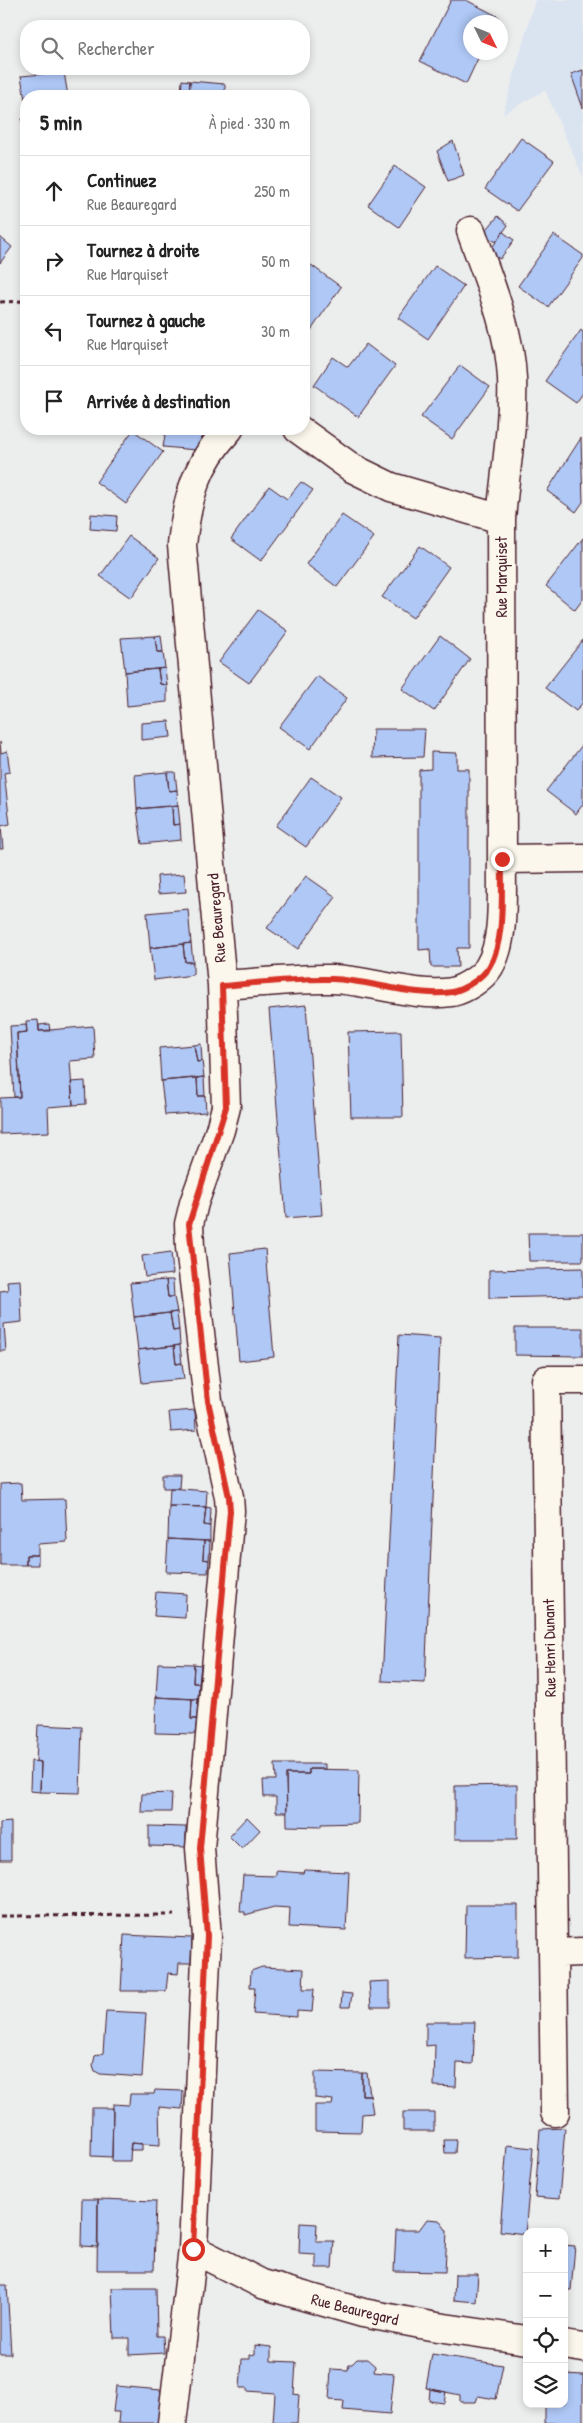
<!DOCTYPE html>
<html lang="fr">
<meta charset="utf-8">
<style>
body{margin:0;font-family:"Patrick Hand",sans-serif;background:#f2f2f2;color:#222}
.controls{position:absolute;right:15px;bottom:15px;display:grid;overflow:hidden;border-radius:10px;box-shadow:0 2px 8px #0003}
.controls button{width:45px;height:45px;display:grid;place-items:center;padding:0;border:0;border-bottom:1px solid #e0e0e0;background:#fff;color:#222;font:25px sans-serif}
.compass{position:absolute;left:463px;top:15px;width:45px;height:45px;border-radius:50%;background:#fff;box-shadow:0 2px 8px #0003;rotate:133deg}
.stop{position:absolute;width:15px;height:15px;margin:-11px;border:4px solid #d93025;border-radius:50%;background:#fff}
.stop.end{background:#d93025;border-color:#fff;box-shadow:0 1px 5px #0008}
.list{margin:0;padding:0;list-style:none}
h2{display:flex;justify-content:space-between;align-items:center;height:65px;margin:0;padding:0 20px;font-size:21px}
h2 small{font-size:16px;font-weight:400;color:#767676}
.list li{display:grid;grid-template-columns:32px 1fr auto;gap:15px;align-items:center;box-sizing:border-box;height:70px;padding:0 20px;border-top:1px solid #e0e0e0}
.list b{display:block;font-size:19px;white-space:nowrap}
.list p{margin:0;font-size:16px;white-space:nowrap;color:#767676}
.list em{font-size:16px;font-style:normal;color:#767676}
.icon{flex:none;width:28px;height:28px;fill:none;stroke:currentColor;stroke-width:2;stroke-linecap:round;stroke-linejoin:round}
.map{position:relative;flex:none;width:583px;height:2423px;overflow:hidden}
.search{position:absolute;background:#fff;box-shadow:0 2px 8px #0003;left:20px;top:20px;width:290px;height:55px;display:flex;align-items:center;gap:12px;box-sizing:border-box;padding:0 18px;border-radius:20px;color:#767676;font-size:19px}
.panel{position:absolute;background:#fff;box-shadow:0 2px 8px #0003;left:20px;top:90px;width:290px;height:345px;border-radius:20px}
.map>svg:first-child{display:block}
</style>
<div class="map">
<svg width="583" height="2423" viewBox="0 0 583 2423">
<rect width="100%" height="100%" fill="#eceeee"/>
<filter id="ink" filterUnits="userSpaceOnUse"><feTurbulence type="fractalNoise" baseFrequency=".02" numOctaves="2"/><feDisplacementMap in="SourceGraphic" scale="10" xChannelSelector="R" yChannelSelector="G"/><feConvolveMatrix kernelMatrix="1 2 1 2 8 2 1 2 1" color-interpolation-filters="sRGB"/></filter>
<g filter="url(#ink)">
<path fill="#dae3f0" d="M535,0h48v177l-38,-87 -42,24z"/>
<path fill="#afc8f6" stroke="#4a1f2b" d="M451,0h15l33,17 -3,5h-26v30h11l-15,32 -46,-23z
M583,70v38l-12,-34z
M64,72l4,24h-42v10l-5,-30z
M182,80l8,1 -1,15h-8z
M190,81l35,3v12h-36z
M26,118v34l-4,-33z
M521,138l33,23 -37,50 -32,-22z
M453,141l11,34 -16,6 -11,-30z
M395,166l31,21 -27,40 -31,-22z
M498,216l10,9 -12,17 -13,-8z
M503,232l11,8 -14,19 -11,-7z
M554,235l29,20v3l-35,49 -30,-21z
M0,237l12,10 -12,16z
M311,265l30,22 -36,52 -1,-64z
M435,266l29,20 -36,53 -30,-21z
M581,330l2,2v61l-7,10 -31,-22z
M366,344l29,22 -37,51 -44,-32 19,-28 15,10z
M460,365l30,22 -38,52 -31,-22z
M166,429h6l31,7 -7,14 -33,-3z
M133,430l30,22 -37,52 -30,-22z
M581,438l2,64 -7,10 -29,-21z
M301,482l12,8 -52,71 -30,-22 38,-53 18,13z
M91,514l26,2 -1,15 -26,-2z
M342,515l32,22 -37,50 -31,-23z
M129,536l30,22 -28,40 -31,-22z
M583,538v61l-8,11 -29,-24z
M420,546l29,21 -36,51 -31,-21z
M258,610l30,21 -39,52 -30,-21z
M161,635l2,17h-6l-2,-16z
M155,636l2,16h6l2,16 -40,4 -4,-34z
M440,636l30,23 -36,52 -32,-22z
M583,640v62l-7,9 -31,-23z
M165,668l2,17 -7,-1 -2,-15z
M158,669l2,15 7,1v17l-40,4 -2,-34z
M317,676l30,22 -37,51 -31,-22z
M169,721l2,16 -30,3v-17z
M373,729h52l-2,28 -51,1z
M0,742l1,11 6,-2 3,21 -6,1 6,51 -9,2 2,23h-3z
M583,744v60l-7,10 -30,-23z
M431,752l26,1v16h12v179h-12l1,19h-27l-1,-18 -11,1v-180l12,-1z
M167,772l2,19 8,-1 1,15 -41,4 -2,-34z
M167,772h8l2,18 -8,1z
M311,777l30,20 -35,50 -30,-21z
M178,805l2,19 -7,1 -1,-19z
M172,806l1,19 7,-1 1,16 -39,4 -5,-35z
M184,874l2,18 -28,2 -1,-18z
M306,876l30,21 -38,52 -31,-21z
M188,909l3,34 -41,5 -3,-35z
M191,943l2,19h-8l-2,-18z
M183,944l2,18h8v13l-39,5 -4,-32z
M306,1005l16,210 -36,3 -17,-209z
M38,1020l1,11 54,-5 2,33 -25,2 3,44 -25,2 1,25 -49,2v-36l20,-1 -3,-64 10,-1 -1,-11z
M49,1024l1,7h-11v-6z
M26,1025l1,7 -10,1 3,64h-6l-4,-71z
M401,1031l2,86h-52l-3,-85z
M201,1044l1,17 -5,1 -3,-17z
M194,1045l3,17 5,-1 2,16 -43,4 -2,-33z
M204,1077l1,19h-7l-1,-18z
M197,1078l1,18h7l1,16 -41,3 -4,-34z
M85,1081l1,23 -13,1 -2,-23z
M528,1233h55v28h-54z
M265,1249l9,108 -35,4 -9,-108z
M171,1252l2,22 -28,3 -3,-21z
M583,1268v28l-94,2v-28z
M20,1280l2,42 -18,2 2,27h-6v-60l8,-1 -1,-9z
M166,1280h7l1,17h-6z
M166,1280l2,17h6l3,15 -43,5 -4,-34z
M177,1312l2,18 -6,1 -3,-18z
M170,1313l3,18 6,-1 1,15 -42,5 -4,-33z
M515,1328h68v28l-68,-1z
M399,1335l41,3 -15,345 -43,-2z
M180,1345l2,18 -6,1 -2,-18z
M174,1346l2,18 6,-1 2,16 -42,4 -4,-33z
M195,1410l1,20 -25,2 -2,-20z
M163,1475h17l-1,13h-16z
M21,1483l1,17 43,-1 2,43 -29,2v11h-12v10h-26v-81z
M170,1488l37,3 -1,16 -37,-1z
M169,1506l37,1 -2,18 6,1v15l-42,-2z
M206,1507l5,1 -1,18 -6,-1z
M168,1539l36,2 -1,18 6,1 -1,13 -42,-1z
M204,1541h6l-1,19 -6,-1z
M26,1555h12v10h-12z
M156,1592l30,2 -1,24 -31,-2z
M158,1663l36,1 -1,19h6l-1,16 -42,-2z
M194,1664l7,1 -2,18h-6z
M156,1697l36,2 -1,20h6l-2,15 -40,-1z
M192,1699h6l-1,20h-6z
M38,1725l44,2 -2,66 -40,-1 1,-30 -5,-1z
M31,1761l10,1 -1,30 -10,-1z
M275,1764h50v5h-16v5h-23l1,38h-11v-15h-12l-1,-17h13z
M309,1769l50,1 -1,53 -37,1v3l-34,-1 -1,-52h23z
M517,1785v54h-62v-53z
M172,1793l-1,19h-30l1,-18z
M247,1817l13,13 -18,19 -13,-13z
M11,1822v38h-11v-37z
M149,1826l37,1v20l-37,-1z
M304,1870l45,2 -3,58 -57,-3 1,-19 -16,-1 -29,8v-3h-5l3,-37 33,1v-5l27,2z
M466,1905h52v52l-53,1z
M124,1935l68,3 -1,25h-12l-1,11 -10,-1 -2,18h-45z
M262,1967l42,2 -1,20h11l-2,23 -15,-1v6l-44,-3 2,-27h-5l1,-16z
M390,1981v26h-19l-2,-25z
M342,1993l10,1 -2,13h-9z
M106,2011l40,2 -4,64 -42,-3 -5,-3 -2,-6 2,-9 8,-3z
M426,2022h49l-2,42 -16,-1 -1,24 -22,-1 1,-41 -9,1z
M315,2072l47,1v22h8l3,18 -11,1 -1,18 -46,-1v-26h17l1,-5 -18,-2z
M362,2073h5l3,22h-8z
M155,2090l28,1 -1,18 -23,-2 1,38 -29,-2 -1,18h-18l1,-57 16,1 1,-11h24z
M92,2108h21l-1,49 -21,-1z
M403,2112h31v19h-31z
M565,2128l-6,71 -24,-2 5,-68z
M444,2140h12l-1,13h-10z
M131,2143l11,1v6h-12z
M507,2145l26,3 -8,86 -25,-3z
M82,2199h16v48l-17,-1z
M98,2199l58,2 -2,69h-57z
M427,2219l12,1 8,11 -2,41 -51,-1 2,-41h23z
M300,2223l17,1 -1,17h18l-2,27h-16v-13l-17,-1z
M564,2245l11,1 -4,44h-7z
M455,2274h23l-2,28 -22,-2z
M0,2285h7l4,69h-11z
M112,2288h44l1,48h6l1,17 -35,2v-17h-15z
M255,2345l16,2v14l25,1 -2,32 5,1 -2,28h-24l2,-30 -28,-2v-3h-7l2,-29h8v-4l5,-1z
M432,2354l71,11 -7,34 -18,-3 -2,6h-16v-7l-34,-7z
M357,2359h10l8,7 -1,6 20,2 -4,40 -47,-4 1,-9 -15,-1 2,-31 17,1 1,-6h3z
M564,2374l19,1v48h-38v-19h19z
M116,2386l45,4 -3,33h-40l1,-11h-6z
M430,2389l16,3 -2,11 -15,-2z"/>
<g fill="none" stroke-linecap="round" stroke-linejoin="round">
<defs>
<path id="minor" d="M471,231c16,45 39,98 41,147 2,46 -7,94 -11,141
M229,429c-33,35 -42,69 -47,116l40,440 4,122 -6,23 -26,73 -5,21 1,23 18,154 21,96 1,14 -30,337 7,89 -14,312 69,35 101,29 68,13 96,14
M298,429l54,39 39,19 110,32 1,340 81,-1
M222,985c36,-2 74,-7 110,-6 38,1 83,19 120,13 13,-3 30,-14 37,-25 17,-27 12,-76 13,-108
M553,1953l30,-1
M555,2112l-9,-732h37
M564,2345l19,3
M172,2423l21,-174"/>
</defs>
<use href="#minor" stroke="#4a1f2b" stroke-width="31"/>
<path stroke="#4a1f2b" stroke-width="3" stroke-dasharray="5 4" stroke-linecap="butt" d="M0,302l26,-1
M0,1916l174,-1"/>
<use href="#minor" stroke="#fbf7ec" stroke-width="28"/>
</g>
</g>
<g fill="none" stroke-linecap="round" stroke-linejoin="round" filter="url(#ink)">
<path stroke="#d93025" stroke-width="6" d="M193,2249l14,-313 -7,-88 30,-337 -1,-14 -21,-96 -19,-177 37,-117 -4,-121c36,-3 74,-8 110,-7 38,1 83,19 120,13 13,-3 30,-14 37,-25 17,-27 12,-76 13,-108"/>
</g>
<g text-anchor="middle" stroke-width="5" stroke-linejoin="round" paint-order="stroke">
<g font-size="16" fill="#4a1f2b" stroke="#fbf7ec">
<text transform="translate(501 577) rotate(-90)" y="6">Rue Marquiset</text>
<text transform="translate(216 918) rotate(-95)" y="6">Rue Beauregard</text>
<text transform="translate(549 1648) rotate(-91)" y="6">Rue Henri Dunant</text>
<text transform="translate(355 2309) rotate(14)" y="6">Rue Beauregard</text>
</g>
</g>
</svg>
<div class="controls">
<button>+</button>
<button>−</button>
<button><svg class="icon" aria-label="locate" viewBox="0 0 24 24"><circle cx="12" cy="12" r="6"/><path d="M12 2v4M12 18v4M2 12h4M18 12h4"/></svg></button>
<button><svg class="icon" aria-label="layers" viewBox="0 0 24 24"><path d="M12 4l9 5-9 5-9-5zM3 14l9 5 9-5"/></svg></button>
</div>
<svg class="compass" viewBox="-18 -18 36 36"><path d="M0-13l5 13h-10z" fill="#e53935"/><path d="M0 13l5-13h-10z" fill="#767676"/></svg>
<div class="stop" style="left:193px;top:2249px"></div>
<div class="stop end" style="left:502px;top:859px"></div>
<div class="search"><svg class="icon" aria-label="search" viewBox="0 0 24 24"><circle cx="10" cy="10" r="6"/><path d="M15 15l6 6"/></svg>Rechercher</div>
<section class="panel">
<h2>5 min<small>À pied · 330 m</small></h2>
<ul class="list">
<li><svg class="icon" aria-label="ahead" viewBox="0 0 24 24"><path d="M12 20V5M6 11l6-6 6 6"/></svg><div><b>Continuez</b><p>Rue Beauregard</p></div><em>250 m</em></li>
<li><svg class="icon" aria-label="right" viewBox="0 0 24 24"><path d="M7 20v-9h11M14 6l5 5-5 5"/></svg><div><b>Tournez à droite</b><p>Rue Marquiset</p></div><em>50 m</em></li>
<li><svg class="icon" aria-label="left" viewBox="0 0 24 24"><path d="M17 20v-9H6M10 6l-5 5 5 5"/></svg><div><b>Tournez à gauche</b><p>Rue Marquiset</p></div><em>30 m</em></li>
<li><svg class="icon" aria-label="arrive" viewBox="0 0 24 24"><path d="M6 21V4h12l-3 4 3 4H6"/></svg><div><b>Arrivée à destination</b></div></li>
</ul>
</section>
</div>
